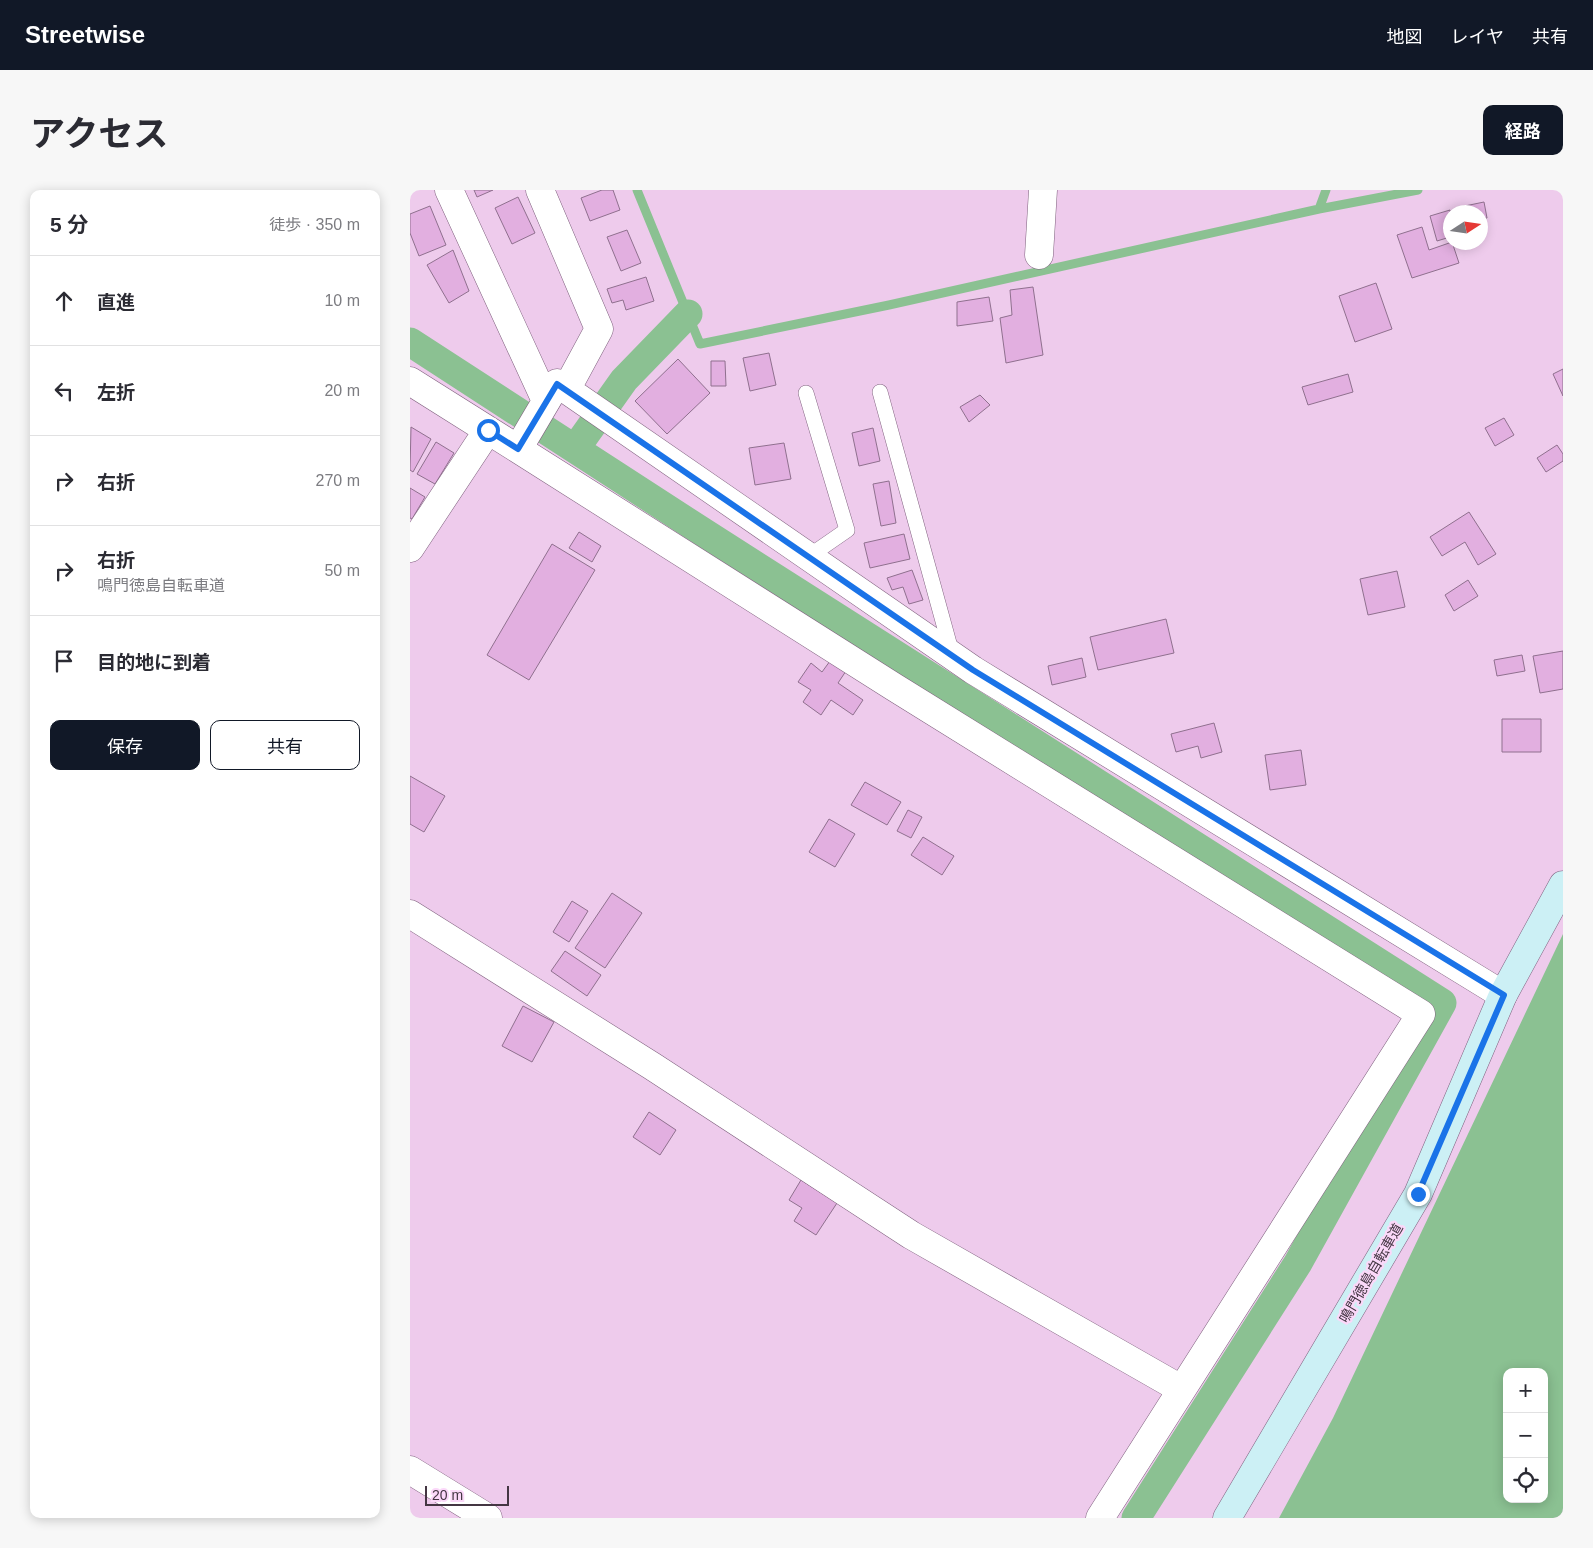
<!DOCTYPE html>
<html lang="ja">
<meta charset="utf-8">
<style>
body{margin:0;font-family:Arial,"Noto Sans JP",sans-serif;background:#f7f7f7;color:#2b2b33}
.controls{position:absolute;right:15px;bottom:15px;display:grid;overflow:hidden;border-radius:10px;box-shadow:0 2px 12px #0003}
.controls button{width:45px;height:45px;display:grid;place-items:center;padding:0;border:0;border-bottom:1px solid #e1e1e2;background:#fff;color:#2b2b33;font:25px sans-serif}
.compass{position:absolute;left:1033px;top:15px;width:45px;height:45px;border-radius:50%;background:#fff;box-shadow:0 2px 12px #0003;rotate:78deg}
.scale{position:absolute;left:15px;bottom:12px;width:84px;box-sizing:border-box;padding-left:5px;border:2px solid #443643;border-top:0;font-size:14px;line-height:18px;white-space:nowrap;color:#443643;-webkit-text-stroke:4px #fbd8f9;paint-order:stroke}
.stop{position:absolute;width:15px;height:15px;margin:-11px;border:4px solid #1a73e8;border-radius:50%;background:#fff}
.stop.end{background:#1a73e8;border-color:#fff;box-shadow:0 1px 5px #0008}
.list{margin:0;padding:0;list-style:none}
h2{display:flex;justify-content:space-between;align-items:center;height:65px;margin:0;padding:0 20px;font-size:21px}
h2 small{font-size:16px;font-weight:400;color:#7c7c81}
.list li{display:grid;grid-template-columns:32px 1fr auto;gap:15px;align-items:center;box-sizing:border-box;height:90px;padding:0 20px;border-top:1px solid #e1e1e2}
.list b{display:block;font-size:19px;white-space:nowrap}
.list p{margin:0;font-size:16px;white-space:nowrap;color:#7c7c81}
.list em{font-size:16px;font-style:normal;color:#7c7c81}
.actions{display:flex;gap:10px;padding:15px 20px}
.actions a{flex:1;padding:11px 0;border:1px solid #111827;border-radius:10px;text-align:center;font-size:18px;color:#111827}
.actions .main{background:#111827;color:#fff}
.icon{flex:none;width:28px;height:28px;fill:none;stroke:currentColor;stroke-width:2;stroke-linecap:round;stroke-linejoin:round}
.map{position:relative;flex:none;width:1153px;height:1328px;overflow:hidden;border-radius:10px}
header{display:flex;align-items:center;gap:30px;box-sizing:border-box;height:70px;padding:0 25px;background:#111827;color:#fff}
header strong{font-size:24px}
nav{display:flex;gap:28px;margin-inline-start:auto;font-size:18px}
.intro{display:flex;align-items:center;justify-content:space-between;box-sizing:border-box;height:120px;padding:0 30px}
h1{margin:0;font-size:35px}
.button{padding:12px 22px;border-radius:10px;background:#111827;color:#fff;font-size:18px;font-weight:700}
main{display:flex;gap:30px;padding:0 30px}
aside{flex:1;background:#fff;border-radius:10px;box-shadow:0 2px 12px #0003}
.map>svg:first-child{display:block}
</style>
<header>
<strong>Streetwise</strong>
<nav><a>地図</a><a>レイヤ</a><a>共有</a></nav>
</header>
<div class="intro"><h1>アクセス</h1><a class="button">経路</a></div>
<main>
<aside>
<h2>5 分<small>徒歩 · 350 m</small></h2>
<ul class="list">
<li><svg class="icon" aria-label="ahead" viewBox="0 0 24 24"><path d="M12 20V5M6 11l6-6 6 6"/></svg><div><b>直進</b></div><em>10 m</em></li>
<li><svg class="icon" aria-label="left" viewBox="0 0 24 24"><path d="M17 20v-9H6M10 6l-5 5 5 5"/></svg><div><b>左折</b></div><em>20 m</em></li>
<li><svg class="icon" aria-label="right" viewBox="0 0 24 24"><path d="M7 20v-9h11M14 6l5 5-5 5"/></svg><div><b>右折</b></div><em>270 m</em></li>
<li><svg class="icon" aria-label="right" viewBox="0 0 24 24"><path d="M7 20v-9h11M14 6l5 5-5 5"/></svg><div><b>右折</b><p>鳴門徳島自転車道</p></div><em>50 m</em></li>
<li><svg class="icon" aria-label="arrive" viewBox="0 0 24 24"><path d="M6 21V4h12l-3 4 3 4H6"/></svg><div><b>目的地に到着</b></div></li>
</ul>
<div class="actions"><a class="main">保存</a><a>共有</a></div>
</aside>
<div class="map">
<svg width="1153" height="1328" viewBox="0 0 1153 1328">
<rect width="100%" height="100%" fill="#eecbec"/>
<path fill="#8bc192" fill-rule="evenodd" d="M1153,744v584h-284l54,-100zM1097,1182h37v127h-37z"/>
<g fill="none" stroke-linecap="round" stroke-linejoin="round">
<path stroke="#8bc192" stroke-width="9" d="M227,0l63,154 189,-39 430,-96
M916,0l-7,19 99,-19"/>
<path stroke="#8bc192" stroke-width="29" d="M0,152l293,190 739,471 -144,260 -162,255
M165,259l49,-69 64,-66"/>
</g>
<path fill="#e2afe0" stroke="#8f708e" d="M64,0h19l-16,7z
M192,0h11l7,20 -30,11 -9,-23z
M108,7l17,36 -23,11 -17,-36z
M1074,12l3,16 -7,1v-7h-18l-2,-5z
M20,16l16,39 -27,11 -9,-23v-19z
M1040,20v27l-13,4 -7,-25z
M1012,37l7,23 23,-8 7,21 -47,15 -15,-43z
M217,40l14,33 -20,8 -14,-34z
M43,60l16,41 -20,12 -22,-38z
M236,87l8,24 -28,9 -3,-10 -11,3 -5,-14z
M966,93l16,46 -37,13 -16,-46z
M623,97l10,68 -37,8 -6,-45 12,-3 -2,-25z
M579,107l4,24 -36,5v-24z
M359,163l7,32 -26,6 -7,-33z
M268,169l32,34 -43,41 -32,-33z
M301,171h14l1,25h-15z
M1153,179v27l-10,-22z
M938,184l5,18 -45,13 -6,-18z
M570,205l10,10 -21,17 -9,-15z
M1094,228l10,17 -19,11 -10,-18z
M1,237l20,12 -18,33 -3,-2z
M463,238l7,33 -21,5 -7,-33z
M26,252l18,11 -19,31 -18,-10z
M374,253l7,36 -36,6 -6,-37z
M1147,255l6,9v7l-17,11 -9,-14z
M479,291l7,42 -15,3 -8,-42z
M0,298l15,9 -13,22 -2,-1z
M1059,322l27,42 -18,11 -13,-23 -23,14 -12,-19z
M169,342l22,14 -9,16 -23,-14z
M494,344l6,25 -40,9 -6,-25z
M142,354l43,26 -66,110 -42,-25z
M502,380l11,30 -14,4 -6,-17 -11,3 -5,-12z
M987,381l8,36 -37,8 -8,-36z
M1058,390l10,16 -24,15 -9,-16z
M756,429l8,34 -76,17 -8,-33z
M1153,461v38l-23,4 -7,-37z
M1112,465l3,16 -28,5 -3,-16z
M672,468l4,19 -34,8 -4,-19z
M420,471l16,10 -8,12 25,17 -10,15 -22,-15 -10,15 -18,-13 8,-12 -13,-8 13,-19 11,9z
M1092,529h39v33h-39z
M804,533l8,29 -21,6 -3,-12 -22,6 -5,-18z
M891,560l5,35 -36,5 -5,-35z
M0,586l35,20 -21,36 -14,-8z
M455,592l36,20 -14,23 -36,-20z
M498,620l14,7 -11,21 -14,-7z
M419,629l26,15 -20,33 -26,-15z
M513,647l31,19 -12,19 -31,-20z
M202,703l30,20 -37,55 -30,-20z
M162,711l16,10 -19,31 -16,-10z
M155,761l36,24 -14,21 -36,-25z
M113,816l31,16 -22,40 -30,-16z
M239,922l27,18 -16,25 -27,-18z
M391,990l36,23 -21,32 -22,-14 8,-13 -13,-8z"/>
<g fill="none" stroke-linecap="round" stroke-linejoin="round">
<defs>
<path id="service" d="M470,202l72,262
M396,203l41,137 -39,27"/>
<path id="minor" d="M39,0l97,211
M130,0l59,139 -33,61
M629,65l4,-65
M0,191l108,68 39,-66 416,287 530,325
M108,259l376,238 527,327 -321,504
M0,358l78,-118
M0,724l242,152 259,169 270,154
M0,1280l78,48"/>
<path id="secondary" d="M817,1328l191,-324 85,-199 60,-110"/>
</defs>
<use href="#service" stroke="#7f617e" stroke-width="16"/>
<use href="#minor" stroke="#7f617e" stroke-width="29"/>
<use href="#secondary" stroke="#7f617e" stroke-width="29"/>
<use href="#service" stroke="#fff" stroke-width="15"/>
<use href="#minor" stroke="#fff" stroke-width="28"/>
<use href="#secondary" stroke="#ccf0f5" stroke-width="28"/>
</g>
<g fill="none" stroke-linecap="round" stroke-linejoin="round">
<path stroke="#1a73e8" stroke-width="6" d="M78,240l30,19 39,-65 416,286 531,325 -86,199"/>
</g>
<g text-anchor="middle" stroke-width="4.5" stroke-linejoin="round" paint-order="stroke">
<g font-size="14" fill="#443643" stroke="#fbd8f9">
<text transform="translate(961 1083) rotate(-60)" y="5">鳴門徳島自転車道</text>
</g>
</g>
</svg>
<div class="controls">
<button>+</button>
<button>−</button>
<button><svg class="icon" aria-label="locate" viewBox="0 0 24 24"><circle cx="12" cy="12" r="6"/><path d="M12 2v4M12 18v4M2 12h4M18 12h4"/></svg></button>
</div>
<svg class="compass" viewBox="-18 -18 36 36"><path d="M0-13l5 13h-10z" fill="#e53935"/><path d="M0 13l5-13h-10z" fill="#7c7c81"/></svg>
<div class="scale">20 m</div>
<div class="stop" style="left:78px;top:240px"></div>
<div class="stop end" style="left:1008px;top:1004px"></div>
</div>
</main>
